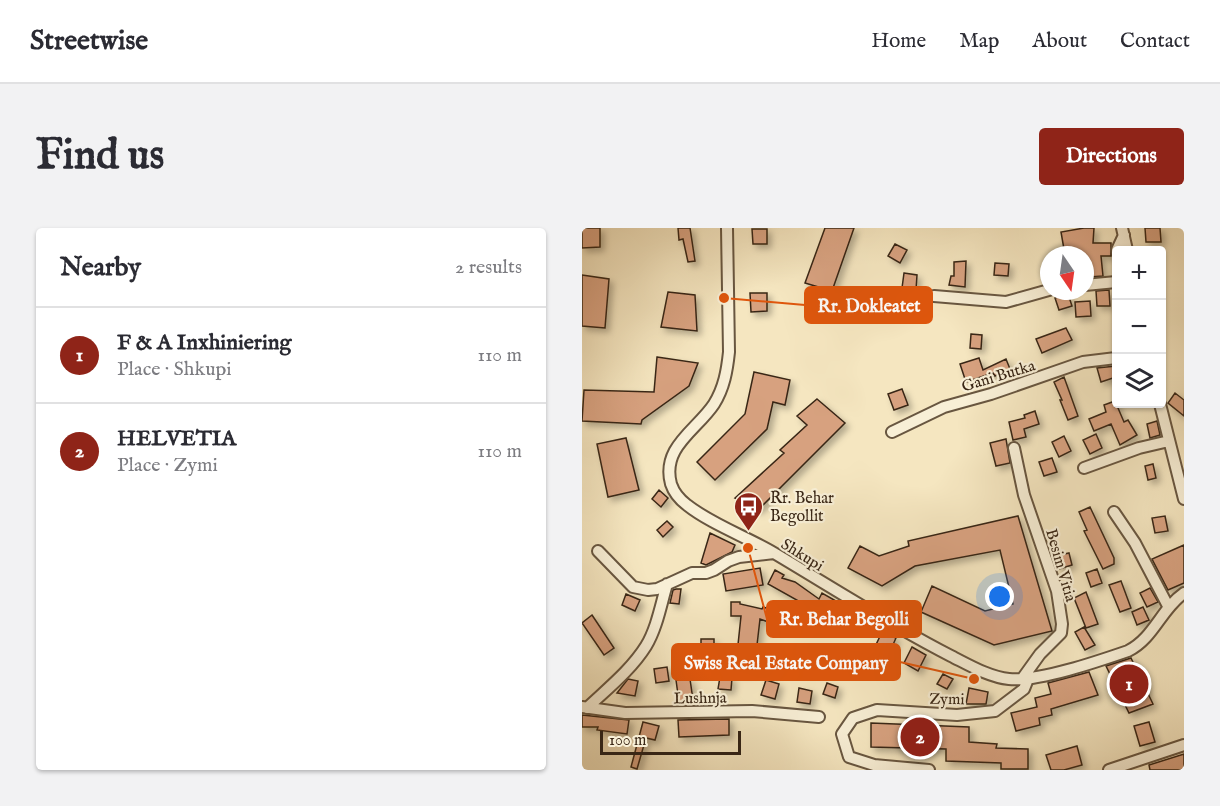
<!DOCTYPE html>
<meta charset="utf-8">
<style>
body{margin:0;font-family:"IM FELL English",serif;background:#f2f2f3;color:#2b2b33}
.controls{position:absolute;right:18px;top:18px;display:grid;overflow:hidden;border-radius:6px;box-shadow:0 2px 4px #0004}
.controls button{width:54px;height:54px;display:grid;place-items:center;padding:0;border:0;border-bottom:2px solid #e1e1e2;background:#fff;color:#2b2b33;font:30px sans-serif}
.compass{position:absolute;left:458px;top:18px;width:54px;height:54px;border-radius:50%;background:#fff;box-shadow:0 2px 4px #0004;rotate:167deg}
.scale{position:absolute;left:18px;bottom:15px;width:141px;box-sizing:border-box;padding-left:6px;border:3px solid #392615;border-top:0;font-size:16px;line-height:21px;white-space:nowrap;color:#392615;-webkit-text-stroke:4px #f8efd6;paint-order:stroke}
.you{position:absolute;left:418px;top:369px;width:21px;height:21px;margin:-15px;border:4px solid #fff;border-radius:50%;background:#1a73e8;box-shadow:0 0 0 9px #1a73e833}
.badge{display:grid;place-items:center;width:39px;height:39px;border-radius:50%;background:#8f2418;color:#fff;font-size:20px;font-weight:700}
.pin{position:absolute;translate:-50% -50%;border:3px solid #fff;box-shadow:0 2px 6px #0006}
.list{margin:0;padding:0;list-style:none}
h2{display:flex;justify-content:space-between;align-items:center;height:78px;margin:0;padding:0 24px;font-size:26px}
h2 small{font-size:20px;font-weight:400;color:#7c7c81}
.list li{display:grid;grid-template-columns:39px 1fr auto;gap:18px;align-items:center;box-sizing:border-box;height:96px;padding:0 24px;border-top:2px solid #e1e1e2}
.list b{display:block;font-size:22px;white-space:nowrap}
.list p{margin:0;font-size:20px;white-space:nowrap;color:#7c7c81}
.list em{font-size:20px;font-style:normal;color:#7c7c81}
.icon{flex:none;width:33px;height:33px;fill:none;stroke:currentColor;stroke-width:2;stroke-linecap:round;stroke-linejoin:round}
.map{position:relative;flex:none;width:602px;height:542px;overflow:hidden;border-radius:6px}
header{display:flex;align-items:center;gap:36px;box-sizing:border-box;height:84px;padding:0 30px;background:#fff;border-bottom:2px solid #e1e1e2}
header strong{font-size:28px}
nav{display:flex;gap:33px;margin-inline-start:auto;font-size:21px}
.intro{display:flex;align-items:center;justify-content:space-between;box-sizing:border-box;height:144px;padding:0 36px}
h1{margin:0;font-size:42px}
.button{padding:15px 27px;border-radius:6px;background:#8f2418;color:#fff;font-size:21px;font-weight:700}
main{display:flex;gap:36px;padding:0 36px}
aside{flex:1;background:#fff;border-radius:6px;box-shadow:0 2px 4px #0004}
.map>svg:first-child{display:block}
</style>
<header>
<strong>Streetwise</strong>
<nav><a>Home</a><a>Map</a><a>About</a><a>Contact</a></nav>
</header>
<div class="intro"><h1>Find us</h1><a class="button">Directions</a></div>
<main>
<aside>
<h2>Nearby<small>2 results</small></h2>
<ul class="list">
<li><span class="badge">1</span><div><b>F &amp; A Inxhiniering</b><p>Place · Shkupi</p></div><em>110 m</em></li>
<li><span class="badge">2</span><div><b>HELVETIA</b><p>Place · Zymi</p></div><em>110 m</em></li>
</ul>
</aside>
<div class="map">
<svg width="602" height="542" viewBox="0 0 602 542">
<defs>
<filter id="shadow"><feDropShadow dx="4" dy="4" stdDeviation="3" flood-color="#0004"/></filter>
</defs>
<rect width="100%" height="100%" fill="#f5e6c0"/>
<filter id="stains"><feTurbulence type="fractalNoise" baseFrequency=".00333" numOctaves="4"/><feColorMatrix values="0 0 0 0 .2 0 0 0 0 .09 0 0 0 0 .02 0 0 0 .5 -.17"/></filter>
<radialGradient id="worn" r=".72"><stop offset=".6" stop-color="#630" stop-opacity="0"/><stop offset="1" stop-color="#630" stop-opacity=".3"/></radialGradient>
<path fill="#d7a17f" stroke="#392615" stroke-width="1.5" filter="url(#shadow)" d="M0,0h18v19l-18,1z
M96,0h12l5,33 -7,1 -5,-23 -4,1z
M243,0h29l-22,63 -27,-8z
M502,0h10l-1,15h18v13h-10l2,20 -14,1 -4,-22h-20l-4,-23z
M563,0h15l1,14h-15z
M170,1h15v15h-14z
M313,16l12,6 -7,13 -12,-7z
M384,33l-1,26 -16,-2 2,-9h3v-14z
M413,35l14,1 -1,12 -14,-1z
M322,45l13,2 -1,15 -14,-2z
M0,47l27,4 -4,49 -23,-2z
M527,62l1,16h-13l-1,-15z
M86,64l27,3 2,36 -36,-4z
M168,65h17v18l-16,1z
M486,66l4,12 -13,4 -4,-12z
M508,73l1,15 -15,1 -1,-15z
M484,100l6,12 -30,13 -6,-14z
M389,106l11,1 -1,14 -11,-1z
M75,129l41,6 -9,23 -47,34 -1,4 -59,-3 2,-31 70,2z
M397,130l4,12 23,-11 4,10 -15,7 -2,-3 -27,9 -6,-18z
M534,138v11l-15,5 -4,-14z
M172,144l36,8 -5,25 -12,-3 -6,27 -52,51 -18,-18 48,-48z
M482,149l14,39 -10,4 -8,-20h2l-8,-18z
M320,161l6,16 -14,5 -6,-16z
M593,165l9,7v16l-16,-13z
M235,171l28,24 -87,87 -23,-12 49,-45 -4,-3 27,-25 -10,-9z
M533,173l9,21 4,-2 9,15 -17,10 -9,-21 -17,7 -5,-12 17,-7 -2,-7z
M453,183l4,13 -15,5 2,8 -13,3 -4,-18 16,-4 -1,-3z
M575,193l3,14 -10,3 -3,-14z
M514,206l6,14 -12,6 -7,-14z
M482,208l7,15 -12,6 -7,-15z
M44,210l13,52 -31,7 -11,-53z
M424,211l4,24 -14,3 -6,-23z
M470,230l5,14 -13,4 -5,-14z
M571,236l3,14 -8,2 -3,-14z
M77,262l9,8 -7,9 -9,-8z
M508,279l24,51v6l-11,5 -19,-38 3,-1 -8,-18z
M436,288l34,115 -58,14 -73,-33 11,-26 53,25 28,-7 -13,-54 -85,16 -33,20 -34,-18 12,-22 19,10 30,-10 -1,-5z
M583,288l3,15 -13,2 -3,-15z
M85,293l6,6 -10,10 -6,-7z
M128,305l25,12 -3,7 -26,13 -5,-2z
M602,317v38l-16,7 -16,-31z
M487,325l3,12 -13,4 -3,-13z
M178,340l3,17 -37,6 -3,-17z
M515,341l5,14 -11,4 -5,-14z
M193,342l9,5 -2,3 13,4 24,17 3,-6 14,8 -9,16 -59,-33z
M539,353l10,27 -11,4 -11,-27z
M568,360l8,14 -11,5 -7,-14z
M94,361h5l-2,15 -9,-1 3,-13z
M504,364l12,32 -12,4 -12,-30z
M44,366l14,6 -5,11 -13,-6z
M149,374h9v2l22,5 1,-2 12,4 -4,12 -11,-4 -3,26h-6l-2,26 -16,-1 2,-17 2,1 4,-38h-10z
M561,379l6,13 -12,5 -5,-13z
M10,387l22,33 -10,7 -22,-32z
M502,399l11,18 -10,5 -10,-18z
M300,404l14,6 -8,18 -14,-7z
M119,411h13v16h-13z
M330,419l14,8 -8,16 -14,-8z
M549,430l22,46 -24,9 -23,-47z
M85,439l2,14 -13,2 -2,-14z
M507,444l9,23 -47,14 1,6 -13,3 1,7 -24,6 -5,-18 26,-6 -2,-9 16,-4 -3,-11z
M361,446l10,5 -6,10 -10,-5z
M138,449l12,1 -1,12 -13,-1z
M46,451l10,2 -3,15 -18,-3z
M108,451l3,21 -14,2 -3,-22z
M184,452l13,4 -4,15 -14,-4z
M245,455l11,4 -3,11 -12,-4z
M217,460l13,3 -2,13 -13,-2z
M387,460l19,4 -2,12h-20z
M0,487l47,5 -2,14 -30,-4 1,-3h-16z
M147,491v16l-50,2 -1,-17z
M61,494l16,4 -4,14 -9,-2 -9,31 -6,-2z
M567,494l6,20 -15,4 -6,-20z
M289,495l98,4v15l28,2 -1,4 32,1v20h-27v-6l-55,-2v-12l-75,-2z
M495,518l5,19 -18,5h-13l-5,-15z
M602,526v16h-34l-1,-5z"/>
<g fill="none" stroke-linecap="round" stroke-linejoin="round">
<defs>
<path id="street" d="M145,0l2,124c-2,19 -5,36 -15,52 -17,26 -53,43 -43,80 3,9 8,15 16,21 24,19 60,32 87,48 59,35 116,72 177,103 18,9 38,21 58,23 29,3 90,-18 119,-28 26,-13 33,-42 56,-58
M540,0l5,22
M535,22l7,-15
M503,57l31,-3
M352,68l72,6 43,-12
M578,176l24,95
M310,204l52,-25 47,-13 92,-32 33,-4
M432,220l10,47 33,96 5,33 -1,9 -21,21 -18,25
M502,240l55,-20 30,-7
M532,284l21,31 33,63
M16,323l35,36 15,3 9,-1 35,-16h14l8,-3 14,-9 11,-4 35,-4
M0,479l43,6 127,-2 67,6
M5,480c20,-19 44,-38 59,-62 11,-18 15,-42 21,-62
M347,542l-55,-5 -25,-8 -7,-23 11,-16 24,-8 80,5 38,-4 29,-22 4,-10
M527,542l75,-25"/>
</defs>
<use href="#street" stroke="#685640" stroke-width="14"/>
<use href="#street" stroke="#f8efd6" stroke-width="10"/>
</g>
<defs>
<symbol id="bus-pin" viewBox="-11 -11 22 30"><path d="M0 17L-7.5 6A9.5 9.5 0 1 1 7.5 6Z" fill="#8f2418" stroke="#f8efd6"/><path d="M-5-6H5V4H4V6H2V4H-2V6H-4V4H-5ZM-3.5-4V0h7V-4ZM-3.5 1.2v1.5H-2V1.2ZM2 1.2v1.5H3.5V1.2Z" fill="#fff"/></symbol>
</defs>
<g fill-rule="evenodd">
<use href="#bus-pin" x="150" y="262" width="33" height="45"/>
</g>
<g text-anchor="middle" stroke-width="4.5" stroke-linejoin="round" paint-order="stroke">
<g font-size="16" fill="#392615" stroke="#f8efd6">
<text transform="translate(416 147) rotate(-17)" y="6">Gani Butka</text>
<text transform="translate(221 326) rotate(32)" y="6">Shkupi</text>
<text transform="translate(480 337) rotate(74)" y="6">Besim Vitia</text>
<text transform="translate(118 469) rotate(-1)" y="6">Lushnja</text>
<text transform="translate(365 470) rotate(1)" y="6">Zymi</text>
</g>
<g font-size="16" fill="#392615" stroke="#f8efd6" text-anchor="start">
<text x="188" y="275">Rr. Behar<tspan x="188" dy="18">Begollit</tspan></text>
</g>
</g>
<path fill="none" stroke="#df560c" stroke-width="2" d="M142 70L223 77M166 320L185 391M392 451L318 434"/>
<g fill="#df560c" stroke="#f8efd6" stroke-width="2">
<circle cx="142" cy="70" r="6"/>
<circle cx="166" cy="320" r="6"/>
<circle cx="392" cy="451" r="6"/>
</g>
<g fill="#df560c" stroke="#df560c" stroke-width="2">
<rect x="223" y="59" width="127" height="36" rx="6"/>
<rect x="185" y="373" width="154" height="36" rx="6"/>
<rect x="90" y="416" width="228" height="36" rx="6"/>
</g>
<g font-size="18" text-anchor="middle" font-weight="bold" fill="#fff">
<text x="287" y="84">Rr. Dokleatet</text>
<text x="262" y="397">Rr. Behar Begolli</text>
<text x="204" y="441">Swiss Real Estate Company</text>
</g>
<rect width="100%" height="100%" filter="url(#stains)"/>
<rect width="100%" height="100%" fill="url(#worn)"/>
</svg>
<div class="controls">
<button>+</button>
<button>−</button>
<button><svg class="icon" aria-label="layers" viewBox="0 0 24 24"><path d="M12 4l9 5-9 5-9-5zM3 14l9 5 9-5"/></svg></button>
</div>
<svg class="compass" viewBox="-18 -18 36 36"><path d="M0-13l5 13h-10z" fill="#e53935"/><path d="M0 13l5-13h-10z" fill="#7c7c81"/></svg>
<div class="scale">100 m</div>
<div class="you"></div>
<div class="pin badge" style="left:547px;top:456px">1</div>
<div class="pin badge" style="left:338px;top:509px">2</div>
</div>
</main>
